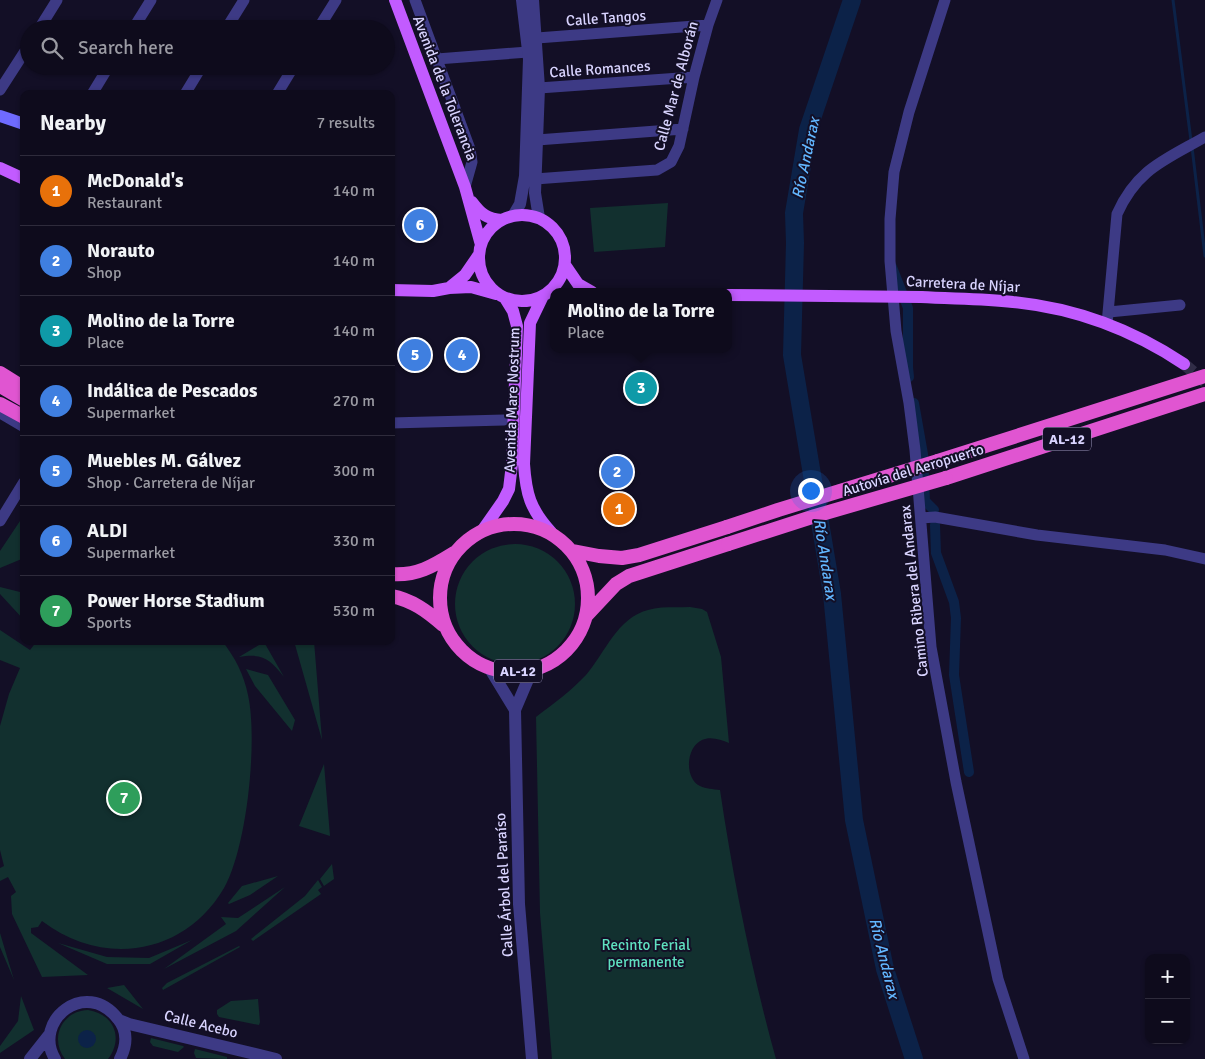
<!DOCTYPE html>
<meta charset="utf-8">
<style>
body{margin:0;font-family:Signika,sans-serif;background:#1c1929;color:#f1f3f6}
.controls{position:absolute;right:15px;bottom:15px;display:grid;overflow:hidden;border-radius:10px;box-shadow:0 1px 4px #0004}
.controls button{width:45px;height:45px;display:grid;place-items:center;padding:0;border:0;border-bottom:1px solid #2e2b3b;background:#0e0b1c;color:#f1f3f6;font:25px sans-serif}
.you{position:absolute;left:810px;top:490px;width:18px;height:18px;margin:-12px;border:4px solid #fff;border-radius:50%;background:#1a73e8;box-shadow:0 0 0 8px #1a73e833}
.badge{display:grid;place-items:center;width:32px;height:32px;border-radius:50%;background:#00e5ff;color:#fff;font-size:16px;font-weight:700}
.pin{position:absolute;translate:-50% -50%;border:2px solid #fff;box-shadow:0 1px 5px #0006}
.popup{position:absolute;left:550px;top:288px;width:182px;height:65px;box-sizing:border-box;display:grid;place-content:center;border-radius:10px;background:#0e0b1c;filter:drop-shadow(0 1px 4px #0005);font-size:16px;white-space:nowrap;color:#9b9ba3}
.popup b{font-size:19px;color:#f1f3f6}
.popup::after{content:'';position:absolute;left:50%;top:100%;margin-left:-10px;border:10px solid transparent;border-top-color:#0e0b1c}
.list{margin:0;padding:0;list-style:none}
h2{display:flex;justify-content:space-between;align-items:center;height:65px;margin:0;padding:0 20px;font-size:21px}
h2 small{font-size:16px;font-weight:400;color:#9b9ba3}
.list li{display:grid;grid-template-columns:32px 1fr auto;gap:15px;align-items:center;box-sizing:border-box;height:70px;padding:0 20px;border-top:1px solid #2e2b3b}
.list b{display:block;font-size:19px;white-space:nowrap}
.list p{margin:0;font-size:16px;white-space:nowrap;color:#9b9ba3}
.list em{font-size:16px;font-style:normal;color:#9b9ba3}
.icon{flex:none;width:28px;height:28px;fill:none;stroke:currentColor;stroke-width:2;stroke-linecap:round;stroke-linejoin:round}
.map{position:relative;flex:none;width:1205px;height:1059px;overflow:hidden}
.search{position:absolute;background:#0e0b1c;box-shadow:0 1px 4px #0004;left:20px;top:20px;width:375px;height:55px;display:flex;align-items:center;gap:12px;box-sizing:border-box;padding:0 18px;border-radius:28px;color:#9b9ba3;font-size:19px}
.panel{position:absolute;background:#0e0b1c;box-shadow:0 1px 4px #0004;left:20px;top:90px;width:375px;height:555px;border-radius:10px}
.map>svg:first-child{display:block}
</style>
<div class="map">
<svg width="1205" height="1059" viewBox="0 0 1205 1059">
<rect width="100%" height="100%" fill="#130f26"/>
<path fill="#12302f" d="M668,203l-3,44 -71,5 -4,-44z
M24,515v43l-24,10v-17z
M455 604a60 60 0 1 1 120 0a60 60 0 1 1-120 0Z
M0,587l24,6v27l-24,-26z
M690,607l12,2 5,3 14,45 8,86c-8,-3 -18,-7 -27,-3 -16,7 -18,38 -2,46 6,3 13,3 20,4 13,88 32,183 56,269h-224l-12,-146 -4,-196c17,-13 35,-26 50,-42 19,-22 31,-57 62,-65 13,-4 28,-2 42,-3z
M0,630l30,20 7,-9h185c13,16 22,34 26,54 10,45 -1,153 -24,193 -39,67 -121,80 -182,33l-4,6 -7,1v5l57,42 -46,2 -30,-63 -1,-18 5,-4 -8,-15 -8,4v-13l4,-2 -4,-16v-124l9,-32 11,-26 -20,-8z
M294,641h20l8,99z
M264,642l20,35c-14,-18 -21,-24 -45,-20z
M246,669l22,6 27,45 -3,11 -37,-45z
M324,764l6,72 -31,-10z
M332,864l2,15 -10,7 -4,-7z
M278,876l-28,19 -21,9 -1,-1 14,-17z
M318,880l4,7 -4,3 3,4 -68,47 -2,-2 54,-43z
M285,887l-49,44 -72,38 62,-45 -5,-7 17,1z
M0,933l14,47 -14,-33z
M192,940l-42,24h-43l-49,-21 49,14 42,1z
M239,946l1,1 -77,43 -1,-2 5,-5z
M124,985l19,24 -36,-21z
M21,996l13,34 -34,23v-7l18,-25z
M258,999l2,23 -1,3 -40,-8 -2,-3v-4l14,-9z
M88,1010c26,4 36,28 20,49h-43c-16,-21 -3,-48 23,-49z
M151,1038l32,8 1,1 -6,5 -25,-6 -3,-4z
M195,1049l32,8v2l-31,-1 -2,-5z"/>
<path fill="#0c2248" d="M78 1039a9 9 0 1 1 18 0a9 9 0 1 1-18 0Z"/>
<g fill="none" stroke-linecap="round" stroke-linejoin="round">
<path stroke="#0c2248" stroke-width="3" d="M1173,0l18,141
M1192,147l13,109"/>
<path stroke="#0c2248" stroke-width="10" d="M892,267l16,41v59l1,10
M914,403l9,51 2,47 9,9
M935,525l1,28 18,49 2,16 -2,57 15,97"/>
<path stroke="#0c2248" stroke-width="18" d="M852,0l-44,130 -14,83 1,30 -3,112 40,239 22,226 31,149 29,90"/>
<path stroke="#312d47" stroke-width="12" stroke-dasharray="12 6" stroke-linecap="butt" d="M1184,364l21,18"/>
<path stroke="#3d3a85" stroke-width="11" d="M415,0l55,149 2,13 -7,25
M945,0l-36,112 -15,60 -4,47v42l6,70 13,72 6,47 16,197 25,135 42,197 26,80
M39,29l18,-29
M133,29l18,-29
M226,29l18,-29
M318,29l18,-29
M537,38l171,-13
M437,59l91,-7
M539,88l155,-11
M0,90l29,-45
M92,94l17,-28
M185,94l17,-28
M277,94l17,-28
M537,140l146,-11
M535,179l122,-9 14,-8 8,-16 15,-69 14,-52 9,-25
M1109,312l71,-7
M1107,324l10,-110c20,-45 48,-54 88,-77
M0,413l24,14
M391,423l113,-3
M921,518l14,-1 102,18 128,15 40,9
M0,521l24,-39"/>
<path stroke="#3d3a85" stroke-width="12" d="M533,0l6,88 -4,105 4,25
M513,216l7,-12 5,-28 4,-117 -7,-59
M490,669l25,41
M532,670l-17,40 4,194 13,155
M119,1020l10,4 147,35
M30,1059l19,-24
M55,1059c-23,-38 31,-82 63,-40 10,12 9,26 2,40"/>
<path stroke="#6f6bff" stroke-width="12" d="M0,116l24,8"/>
<path stroke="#c25bff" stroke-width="12" d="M395,0l70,187 16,58
M0,168l24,11
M472,202c9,12 15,17 30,18
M479 258a43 43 0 1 1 86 0a43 43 0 1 1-86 0Z
M565,265l13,19 14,8
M449,288l16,-13 13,-19
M391,290l42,1 16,-3 22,-1 25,7
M543,296l-13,27 -6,141c2,30 6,45 27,68
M921,297c30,2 61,1 92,5 61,6 120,28 171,62
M482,531l21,-30 6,-12 3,-25 5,-138 -4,-15 -8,-13"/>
<path stroke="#e055d1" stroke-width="14" d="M0,373l24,15
M0,386l24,14
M0,404l24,13
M938,461l267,-85
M946,478l259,-84
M440 598a74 74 0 1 1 148 0a74 74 0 1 1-148 0Z
M573,551l26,5 23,2 17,-3 88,-28
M391,574c26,2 42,-8 63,-21
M391,596c21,4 36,15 52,29
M586,616l30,-32 13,-8 99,-32"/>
<path stroke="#c25bff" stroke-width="12" d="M728,295l193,2"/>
<path stroke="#e055d1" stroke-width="14" d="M727,527l51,-17 160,-49
M728,544l87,-28 131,-38"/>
</g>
<g text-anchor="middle" stroke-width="4" stroke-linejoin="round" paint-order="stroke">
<g fill="#130f26" stroke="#9e99be" stroke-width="1">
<rect x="1043" y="427.5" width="48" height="23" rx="4"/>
<rect x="494" y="659.5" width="48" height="23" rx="4"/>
</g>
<g font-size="14" font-weight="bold" fill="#d9d4ff">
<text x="1067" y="444">AL-12</text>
<text x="518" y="676">AL-12</text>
</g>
<g font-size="15" fill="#d9d4ff" stroke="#130f26">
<text transform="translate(606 18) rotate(-4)" y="5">Calle Tangos</text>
<text transform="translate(600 69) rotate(-4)" y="5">Calle Romances</text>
<text transform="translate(676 86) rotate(-75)" y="5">Calle Mar de Alborán</text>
<text transform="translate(445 88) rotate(69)" y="5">Avenida de la Tolerancia</text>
<text transform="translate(963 284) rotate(3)" y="5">Carretera de Níjar</text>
<text transform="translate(512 400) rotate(-88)" y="5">Avenida Mare Nostrum</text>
<text transform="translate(913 470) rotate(-17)" y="5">Autovía del Aeropuerto</text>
<text transform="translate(914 591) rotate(-96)" y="5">Camino Ribera del Andarax</text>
<text transform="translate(504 885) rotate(-93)" y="5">Calle Árbol del Paraíso</text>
<text transform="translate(201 1024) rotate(14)" y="5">Calle Acebo</text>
</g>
<g font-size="15" fill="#5fe0c0" stroke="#130f26">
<text x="646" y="950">Recinto Ferial<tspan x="646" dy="17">permanente</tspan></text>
</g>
<g font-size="16" font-style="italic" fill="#62b6ff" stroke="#130f26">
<text transform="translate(805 158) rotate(-78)" y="6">Río Andarax</text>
<text transform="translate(826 559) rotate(81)" y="6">Río Andarax</text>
<text transform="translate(885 958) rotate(76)" y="6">Río Andarax</text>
</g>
</g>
</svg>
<div class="controls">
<button>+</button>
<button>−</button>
</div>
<div class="you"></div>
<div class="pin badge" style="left:619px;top:509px;background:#e8710a">1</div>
<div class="pin badge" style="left:617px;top:472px;background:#3f7fe0">2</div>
<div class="pin badge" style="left:641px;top:388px;background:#0f9aa8">3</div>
<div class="popup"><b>Molino de la Torre</b>Place</div>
<div class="pin badge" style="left:462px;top:355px;background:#3f7fe0">4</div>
<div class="pin badge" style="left:415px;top:355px;background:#3f7fe0">5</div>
<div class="pin badge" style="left:420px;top:225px;background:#3f7fe0">6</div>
<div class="pin badge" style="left:124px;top:798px;background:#2e9e5b">7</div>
<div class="search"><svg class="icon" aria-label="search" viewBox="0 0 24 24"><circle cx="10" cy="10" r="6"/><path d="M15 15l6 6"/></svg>Search here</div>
<section class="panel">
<h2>Nearby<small>7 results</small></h2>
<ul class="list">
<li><span class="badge" style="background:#e8710a">1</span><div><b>McDonald's</b><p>Restaurant</p></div><em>140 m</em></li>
<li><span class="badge" style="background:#3f7fe0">2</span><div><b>Norauto</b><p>Shop</p></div><em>140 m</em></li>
<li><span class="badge" style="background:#0f9aa8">3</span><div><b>Molino de la Torre</b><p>Place</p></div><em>140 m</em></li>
<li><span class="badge" style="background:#3f7fe0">4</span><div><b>Indálica de Pescados</b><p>Supermarket</p></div><em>270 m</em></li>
<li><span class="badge" style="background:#3f7fe0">5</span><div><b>Muebles M. Gálvez</b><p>Shop · Carretera de Níjar</p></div><em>300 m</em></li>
<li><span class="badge" style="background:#3f7fe0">6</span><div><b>ALDI</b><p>Supermarket</p></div><em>330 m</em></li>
<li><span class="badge" style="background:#2e9e5b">7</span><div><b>Power Horse Stadium</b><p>Sports</p></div><em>530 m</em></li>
</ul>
</section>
</div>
